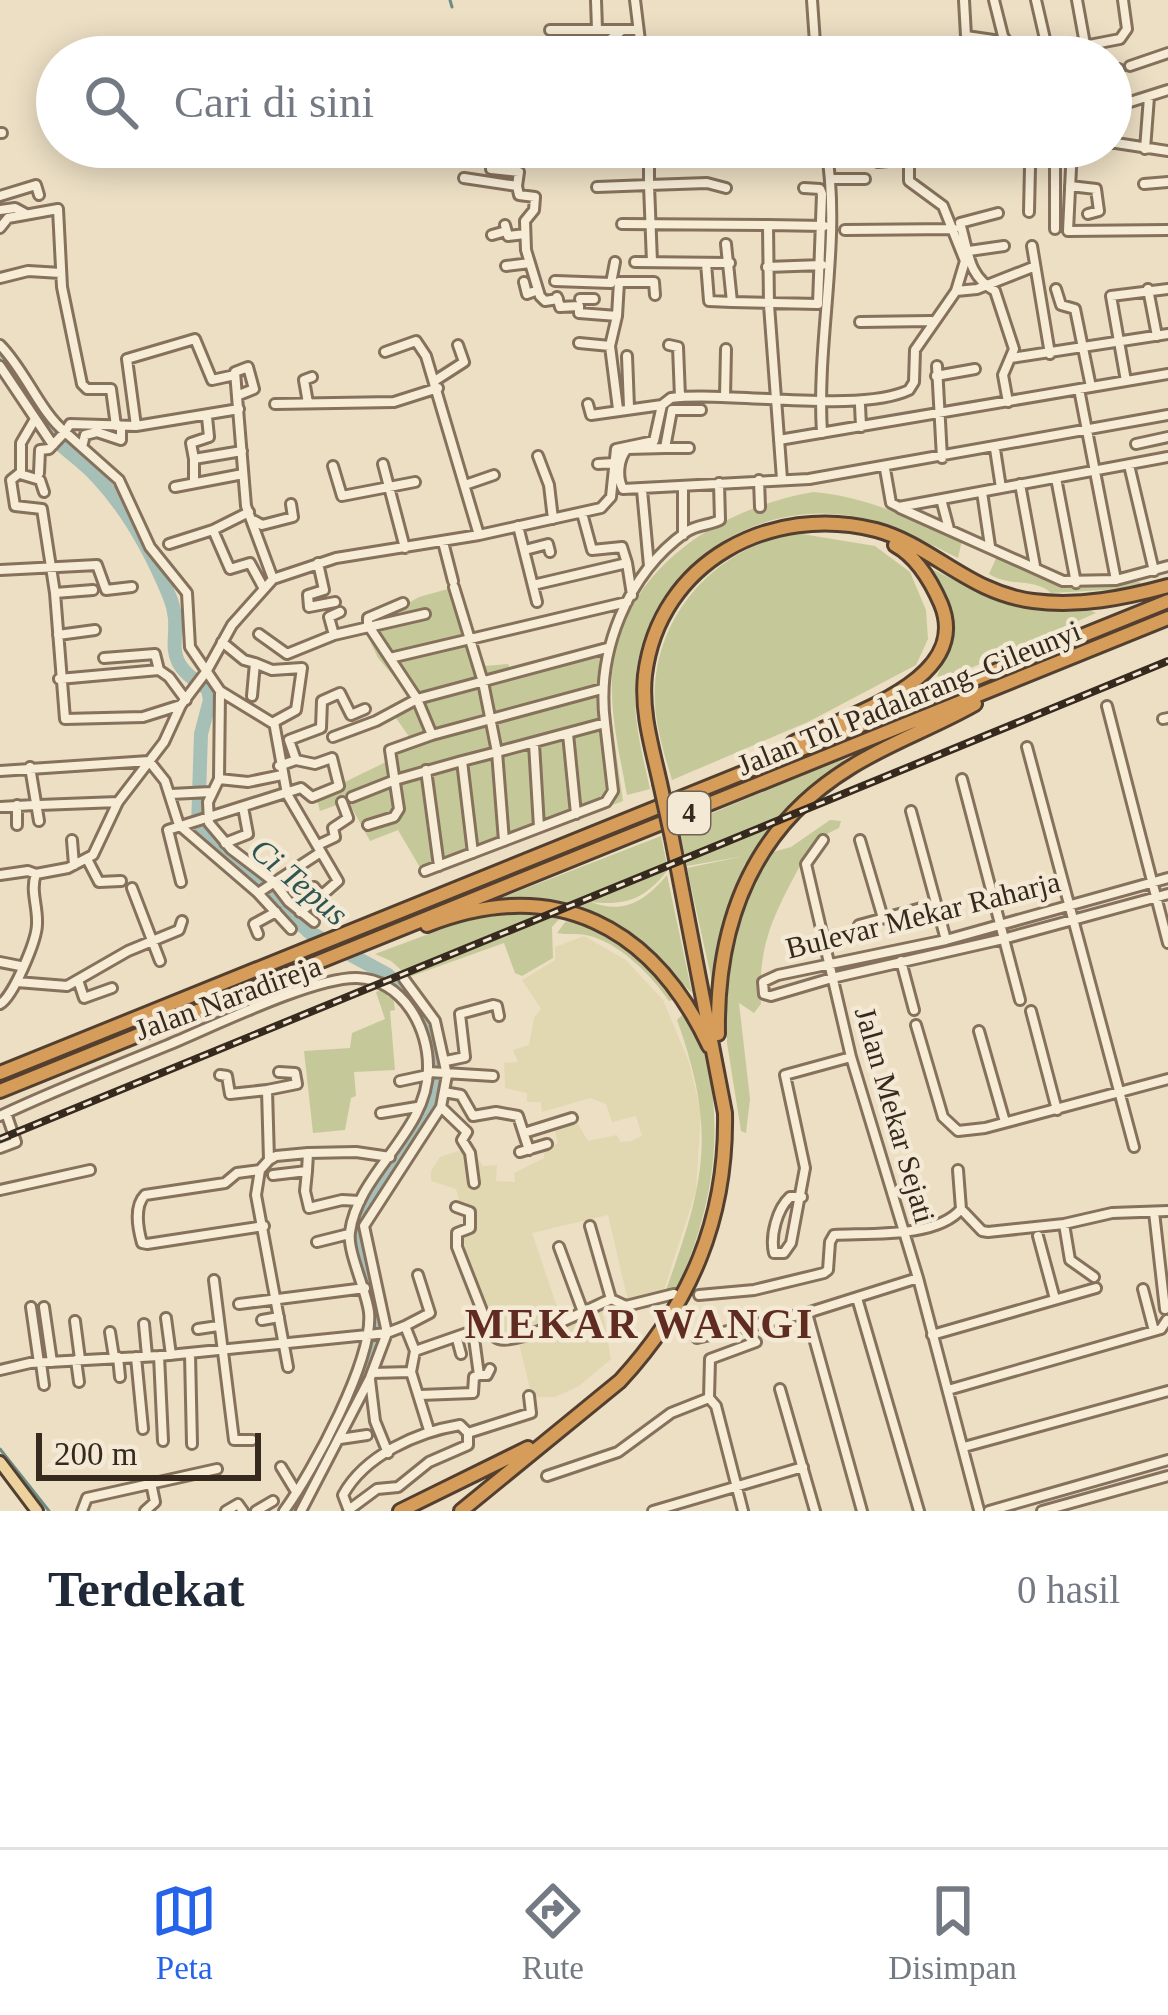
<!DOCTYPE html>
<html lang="id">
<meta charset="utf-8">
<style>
body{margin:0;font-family:Georgia,serif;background:#f6f6f7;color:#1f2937}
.scale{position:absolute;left:36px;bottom:30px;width:225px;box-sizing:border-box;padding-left:12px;border:6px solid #362a1f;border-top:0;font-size:33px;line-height:42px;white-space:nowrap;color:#362a1f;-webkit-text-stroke:9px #f3e9d4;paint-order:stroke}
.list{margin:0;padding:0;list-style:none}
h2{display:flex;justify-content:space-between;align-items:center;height:156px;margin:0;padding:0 48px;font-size:51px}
h2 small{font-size:39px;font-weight:400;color:#747a83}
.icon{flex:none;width:66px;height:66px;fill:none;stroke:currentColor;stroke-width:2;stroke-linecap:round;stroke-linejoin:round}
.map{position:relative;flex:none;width:1168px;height:1511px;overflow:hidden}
.search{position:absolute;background:#fff;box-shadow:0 6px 30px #0003;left:36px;right:36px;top:36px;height:132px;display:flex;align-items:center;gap:30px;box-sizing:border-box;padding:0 42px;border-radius:66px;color:#747a83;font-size:45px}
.sheet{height:336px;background:#fff}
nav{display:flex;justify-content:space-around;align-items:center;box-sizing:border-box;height:168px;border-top:3px solid #e0e1e3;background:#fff;font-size:33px;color:#747a83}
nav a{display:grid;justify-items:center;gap:6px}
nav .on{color:#2563eb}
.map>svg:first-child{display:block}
</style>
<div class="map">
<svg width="1168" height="1511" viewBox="0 0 1168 1511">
<rect width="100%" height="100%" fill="#ecdfc4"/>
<path fill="#e1d8b2" d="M584,936l42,24 37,40 26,62 12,50 -5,79 -33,102 -35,8 -20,-86 -76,18 29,86 41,-10 9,50 -32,27 -24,11h-23l-14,-58 -19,2 -41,-97 2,-10 13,-6v-14l-11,-2 -6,-23 -25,-8v-10l9,-14 18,-6 18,5 7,10 14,-1 -1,16 19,1 -1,-9 30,-15v-8l14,-7 -4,-15 23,-6 11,19 29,-6 3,7 11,-1 11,-5 -6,-20 -24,6 -6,-18 -16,-6 -48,14 -1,-10h-14v-9l-22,-5 -1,-25 14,-1 -5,-12 16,-5 5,-27 7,-9 -19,-29 33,-20v-13z"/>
<path fill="#c5c999" d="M813,492c54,4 100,28 149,48l-4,18c-27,-13 -55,-29 -84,-37 -114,-33 -235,48 -239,169 -1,34 8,67 15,99l-23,6c-6,-33 -14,-67 -15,-100 -5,-116 99,-185 201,-203z
M796,533l79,13 35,26 16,38 2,29 -12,26 -108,57 -136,58c-7,-23 -15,-49 -17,-74 -5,-87 58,-158 141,-173z
M998,554l62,30 80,-2 1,6 -90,5c-16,-15 -42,-6 -62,-19z
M928,567c32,16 65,34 101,38 22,3 46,-3 67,8l-150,66 -9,-3c24,-53 20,-59 -9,-109z
M455,587l29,79 24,-2 4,9 100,-25 -4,48 15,105 -198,75 -27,-46 -28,11 -22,-40 -28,10 -4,-15 72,-35 -4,-11 26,-12 -14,-20 19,-17 -37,-43 -14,-30 55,-31z
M849,756l-54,45 -47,67 -3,-5 -24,70 -7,58 -27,-123 57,-12 -57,10 -8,-39z
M830,820l11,1 -2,7c-24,10 -32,25 -44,47 -25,47 -37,75 -34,129l-7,9 -15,-10 11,96 -4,34 -5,-2 -14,-88v-64l5,-36 25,-70 16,-21 18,-5z
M661,836l7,34c-23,29 -42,36 -77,32 33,13 55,-2 76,-27l25,118c-71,-72 -97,-92 -199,-92z
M507,912l54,5 -9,10 1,31 -31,18 -7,-3 -11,-30 -95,34 -18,-16 -16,-7 99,-37z
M566,921c54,4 78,38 109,78l-6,2c-18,-26 -50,-59 -83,-66 -9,-2 -19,0 -29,-2z
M383,989l5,8 5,-1 2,14 -5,1 5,59 -41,2 2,24 -5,2 -6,32 -32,3 -9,-82 46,-3 2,-15 33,-14 -9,-27z
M684,1013c14,10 19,33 23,50 18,78 2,156 -31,228l-10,-1c39,-108 51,-159 11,-270z"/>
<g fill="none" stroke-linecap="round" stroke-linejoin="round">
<path stroke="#6d8d84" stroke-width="3" d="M450,0l2,7
M0,1449l49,62"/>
<path stroke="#a6bfb7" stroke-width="14" d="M0,356c15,23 27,50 44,71 15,20 37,32 53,50 30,32 55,77 72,118 19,44 -17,61 39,94l2,11 -9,34 -3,92 111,106 79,43 36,38 17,51 -9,45 -76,122 19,68 -2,50 -36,77
M294,1511l33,-65"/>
<defs>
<path id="street" d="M596,0l1,29
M635,0l7,57
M812,0l4,57
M964,0l2,36 41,6
M994,0l9,36 14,21
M1036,0l12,52
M1077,0l8,44
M550,30h87
M602,46l19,-15
M648,57l12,-10
M1027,57l93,-18 7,-10 -4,-29
M1130,66l38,-13
M1111,72l8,-3
M1111,108l57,-18
M1111,121l5,22h-4
M0,133h2
M1116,143l52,8
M965,147l41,10 17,-10
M1032,147l5,6 16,-6
M1055,147v82
M1072,147l-4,84 100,-1
M611,149l38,2
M1145,149l4,-52
M826,151l43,-4
M878,162l31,-3
M464,178l53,8 2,9 16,2 -1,13 -9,11 1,29 14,46 5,5 13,-2
M831,179h34
M1144,184l24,-2
M517,186l2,-14 -28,-3v-10l28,-1 8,-11
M1070,186l26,3 3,22 -11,3
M597,187l52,-2v-38
M0,196l36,-11 3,10
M0,210l15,-2 11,6
M1029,212l1,-45 7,-14
M998,213l-38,10c9,29 7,52 35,68l19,58 -11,26 5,27
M622,224l146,1 1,80 13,174
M505,225l3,11 17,-2
M768,225l56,1
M0,228l8,-10 50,-9 4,78 20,97 5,5h24l5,37
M845,230l109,-1
M492,235l14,-4
M726,244l6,58 86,2 4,-110 -2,-5 -16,-1
M1032,246l18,108
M969,251l35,-5
M635,262l95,1
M652,262l-3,-77 58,-2 19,5
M706,263l3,38 23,1
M506,266l24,-3
M767,267l55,-2
M0,278l28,-7 33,2
M555,281l56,2 4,-21
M524,282l3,12 11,-4
M1056,289l5,16 14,4 16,78
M1148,289l9,47
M956,291l21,-2 56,-22
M557,297l3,10 19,-1v7l38,3
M580,299h14
M860,322l71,-1
M579,343l31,3
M0,345c25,25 40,67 65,87l5,-8 66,2 103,-17
M669,345l9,2 2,50
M385,352l31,-11 10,15 53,179
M627,356l2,51
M1011,358l157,-24
M0,366l53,79
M937,366l5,92
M936,376l39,-7
M436,380l28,-18 -6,-17
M1126,381l-15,-85 57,-7
M1079,389l37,191
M239,395l15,-6 -6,-22 -13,5 11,134 27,73
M725,397l1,-48
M308,403l-4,-23 8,-3
M275,404l119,-2 44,-14
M588,404l3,11 71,-10
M860,405l1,22
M618,409l-8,-63 7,-30 2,-34h35l1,13
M701,410h-29l-7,38 -38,1c-9,10 -10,29 -4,40l186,-10 359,-64
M35,419l-14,24v29l-10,8 4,26 27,3 13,84
M136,426l-9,-67 68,-20 17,41 23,-5
M822,433c-6,-95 20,-191 4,-286
M779,440l389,-66
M1136,444l32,-7
M82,447l3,-12 12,-3 24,8v-14
M665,448h24
M995,449l6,39
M538,456l11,29 4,34
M194,459l-3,-16 18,-6 -2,-20
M383,464l22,84
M598,464l16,-1
M1129,465l25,106
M333,466l9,30 73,-14
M885,469l6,34 8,4 269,-50
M39,473l1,-23 9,-1 16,-17 54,48 31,67 37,46 3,54 30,44 -1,88 -11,23 1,21 22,26 42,32 16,21 25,20
M20,474l20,6 4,12
M1056,478l20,105
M759,480l1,27
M194,483v-24l48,-8
M1020,484l15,82
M465,485l29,-10
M175,487l68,-13
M683,488v47
M642,490l7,76
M982,492l8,54
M941,499l8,30
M900,508l163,73 53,-1 52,-14
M582,513l10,37 30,-3 5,16
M255,521l7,4 31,-8 -2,-13
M518,526l19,76
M213,530l17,39 20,-6 13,24
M443,542l10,39
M169,544l44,-14 36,-18
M525,550l23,-6 2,8
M318,563l6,27 -16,5 1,12 26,-5
M0,570l97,-5 9,25 26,-3
M533,585l94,-22 5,32
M454,587l29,95 14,70 108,-29c-9,-71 22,-149 81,-191 10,-7 24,-7 34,-12l-1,-37
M93,590l-38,3 10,126 78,-2 38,-12
M368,626v-8l35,-15
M370,628l47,71 15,36
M259,634l28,20 47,-19 91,-21
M58,635l37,-5
M334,635l-5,-18 11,-5
M222,642l22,18 11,3
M104,658l51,-4 4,16 10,7 17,23
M390,658l237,-56
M59,679l100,-9
M220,691l54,33
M252,696l3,-33 17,7 30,-2 -6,42 -22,12 13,72 34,58 -63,41
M1107,706l61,237
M1163,719l5,-1
M568,734l8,80
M333,737l43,-16 41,-22 190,-51
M534,744l5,83
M1027,747l107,400
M279,766l17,-6 -7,-20 32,-12 1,-27 18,-8 11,22 14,-6
M30,767l9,54
M426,770l13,96
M0,771l149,-10 16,20 14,44 79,68 33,36
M219,779l29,3 34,-7
M962,779l58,221
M171,794l40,-2
M352,797l43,-17 67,-19
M17,805v20
M39,805l79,-3
M0,807l34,-2
M911,811l35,129
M368,825l26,-8 5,-8 -9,-59 42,-15 170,-46
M72,840l2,25
M823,840l-17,24 45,193 67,221 61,232
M860,840l23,78
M225,843l23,-9 -5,-27
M318,845l17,-8 -2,-9 15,-10 -6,-16
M321,852l17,29 -17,15 7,9
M473,853l-11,-92 35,-9 7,89
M87,859l12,23 22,-1
M425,871l181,-69 7,-11 -8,-68
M0,875l28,-4 8,3
M1168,878l-222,62 -168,35 -15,7 1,12 7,2 61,-18 171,-39 165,-45
M181,882l-13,-52 133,-42 11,9 27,-11 -7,-28 -17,6 -19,-4
M132,888l28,73
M300,912l21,-16 -7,-9
M859,925l77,-21
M258,934l-4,-10 22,-12
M901,961l13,49
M0,962l20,4
M404,979l31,42 12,54 -6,32 -77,119 23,107 18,-7 10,25 69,-24c5,4 9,10 15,12 18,7 92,-31 112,-40l15,7 48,-12
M78,980l6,18 28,-10
M17,982l50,4 61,-35 51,-21 3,-9
M0,1004c13,-7 37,-64 37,-80 1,-18 -7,-33 -1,-50l32,-6 25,-13 25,-53 46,-60 17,-37 25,-33 26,-47 41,-46 63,-21 143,-23 122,-27 10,-11 5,-48 38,-8 8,-36 9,-7c62,-7 187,16 238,-8l5,-8 1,-32 41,-59 9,-30 -22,-55 -34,-25v-22l4,-12
M1031,1011l26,99
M916,1025l27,92 15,14 27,-3 183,-49
M979,1031l26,91
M446,1061l19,-4 -5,-43 33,-9 4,1 2,10
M279,1072l16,1 2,11 -30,6 2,70 -9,10 -4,25 32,172
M429,1072l64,4
M220,1075l7,1 3,18 37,-4
M400,1081l28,-6
M444,1092l17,3 12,21 23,-4 22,4 11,34
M441,1107l26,25 -5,8 8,13 4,30
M381,1113l36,-6
M0,1116c55,-26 112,-48 168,-71 44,-18 145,-68 189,-67 47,2 72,51 71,91 0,63 -70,103 -78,163 -3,19 16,57 19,80 5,47 -56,159 -85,199
M524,1133l48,-15
M0,1148l16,-6 -10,-29
M520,1152l27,-8
M269,1160l7,-4 32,-3
M260,1170l-23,3 -12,10 -80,12c-11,11 -7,34 -3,48l5,1 117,-18
M958,1170l3,39
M307,1171l-2,20 4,17 33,-8 18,1
M273,1175l34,-4 1,-18 48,-1 34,5
M0,1190l90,-20
M802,1197h-12c-13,12 -20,39 -16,56h10l7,-10 14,-75 -20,-93 66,-18
M456,1207l14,5v16l-13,5v14l31,79
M1154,1212l11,97
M1064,1224l6,36 24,17
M590,1226l21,73
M1038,1236l17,63
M317,1242l32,-8
M559,1247l24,65
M214,1280l20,160h18
M1143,1289l11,42
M699,1295l55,-5 70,-17 4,-3 2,-28 4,-7c36,-2 103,3 127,-26l21,22 6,1 76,-8 48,-11 56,-2
M857,1298l62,213
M239,1304l126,-16
M31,1307l8,56
M44,1307l8,55
M807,1313l55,198
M166,1318l5,37
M262,1320l17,-3
M75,1321l5,38
M144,1324l3,32
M405,1326l25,-13 -12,-38
M198,1329l20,-3
M473,1331l6,44h8l3,-6
M110,1332l4,25
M932,1335l164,-47
M697,1338l110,-25 111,-35
M457,1339l4,15
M190,1354l2,90
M159,1356l4,85
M118,1357l2,20
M136,1357l7,72
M76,1360l3,22
M41,1363l3,22
M0,1370l30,-7 129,-7 228,-23 -17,45 -69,133
M411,1372l18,58
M372,1373l39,-1 4,-21
M370,1380l5,41 13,32
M780,1389l35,122
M948,1390l213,-61 6,-9
M420,1395l53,-2 1,-16 5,-2
M709,1398l1,-39 46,-17
M340,1439l27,-4
M964,1447l204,-56
M281,1467l14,23
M547,1476l71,-24 53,-39 38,-15 7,8 27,105
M350,1509l27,-20 21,-2 31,-25 39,-17v-12l63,-20 -2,-17
M82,1511l5,-13 130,-29
M145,1511l10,-9 -4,-19
M226,1511l12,-7 5,7
M256,1511l17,-10
M349,1511l-6,-16c22,-40 74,-63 117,-70l8,8
M653,1511l150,-44
M989,1511l179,-51
M1042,1511l126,-35"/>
<path id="primary" d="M0,1462l37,49"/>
<path id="highway" d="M793,743c51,-28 180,-61 148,-139 -10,-23 -24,-47 -46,-59
M660,783c-8,-36 -19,-71 -15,-108 14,-114 127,-172 231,-145 56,15 93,63 157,71 46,6 91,-3 135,-15
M427,925c128,-50 226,1 282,121
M718,1034c-2,-112 35,-207 133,-267 40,-25 84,-40 124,-63
M0,1073l1168,-472
M0,1091l1168,-473
M400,1511l128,-63
M461,1511l159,-130c71,-77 107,-163 105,-268l-53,-275"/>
</defs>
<use href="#street" stroke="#85715c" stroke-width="14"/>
<use href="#primary" stroke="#533f30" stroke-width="16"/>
<use href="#highway" stroke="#533f30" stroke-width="18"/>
<use href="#street" stroke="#f7edd7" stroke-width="8"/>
<use href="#primary" stroke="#edd29e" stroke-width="10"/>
<use href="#highway" stroke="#d69d5a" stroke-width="12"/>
<defs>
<path id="rail" d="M0,1139l1168,-478"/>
</defs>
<use href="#rail" stroke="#362a1f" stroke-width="8"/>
<use href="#rail" stroke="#f3e9d4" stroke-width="3" stroke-dasharray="9" stroke-linecap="butt"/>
<defs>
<path id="highway-bridge" d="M660,783l12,55"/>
</defs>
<use href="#highway-bridge" stroke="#533f30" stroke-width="18" stroke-linecap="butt"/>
<use href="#highway-bridge" stroke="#d69d5a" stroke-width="12"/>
</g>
<g text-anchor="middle" stroke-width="9" stroke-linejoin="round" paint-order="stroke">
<rect fill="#f3e9d4" stroke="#6f6355" stroke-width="3" x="668" y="792" width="42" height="42" rx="9"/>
<g font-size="27" font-weight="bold" fill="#362a1f">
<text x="689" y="822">4</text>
</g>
<g font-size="30" fill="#362a1f" stroke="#f3e9d4">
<text transform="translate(909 698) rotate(-22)" y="10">Jalan Tol Padalarang–Cileunyi</text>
<text transform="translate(923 915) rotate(-14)" y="10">Bulevar Mekar Raharja</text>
<text transform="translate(228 998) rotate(-20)" y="10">Jalan Naradireja</text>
<text transform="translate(895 1115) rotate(74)" y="10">Jalan Mekar Sejati</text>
</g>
<g font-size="33" font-style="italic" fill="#2f5552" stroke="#f3e9d4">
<text transform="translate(300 881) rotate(40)" y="12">Ci Tepus</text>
</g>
<g font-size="42" font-weight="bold" letter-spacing="3" fill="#602c21" stroke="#f3e9d4">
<text x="640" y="1338">MEKAR WANGI</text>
</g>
</g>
</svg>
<div class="scale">200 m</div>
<div class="search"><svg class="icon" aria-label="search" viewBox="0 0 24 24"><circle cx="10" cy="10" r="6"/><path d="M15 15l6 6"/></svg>Cari di sini</div>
</div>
<section class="sheet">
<h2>Terdekat<small>0 hasil</small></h2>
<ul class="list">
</ul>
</section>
<nav>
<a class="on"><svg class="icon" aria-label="map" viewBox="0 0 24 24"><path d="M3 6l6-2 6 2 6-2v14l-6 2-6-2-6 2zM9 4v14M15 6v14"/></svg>Peta</a>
<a><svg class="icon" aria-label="directions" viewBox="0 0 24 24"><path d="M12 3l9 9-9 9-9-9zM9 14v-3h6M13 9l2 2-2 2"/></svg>Rute</a>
<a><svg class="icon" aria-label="saved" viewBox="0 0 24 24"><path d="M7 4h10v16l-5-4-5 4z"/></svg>Disimpan</a>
</nav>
